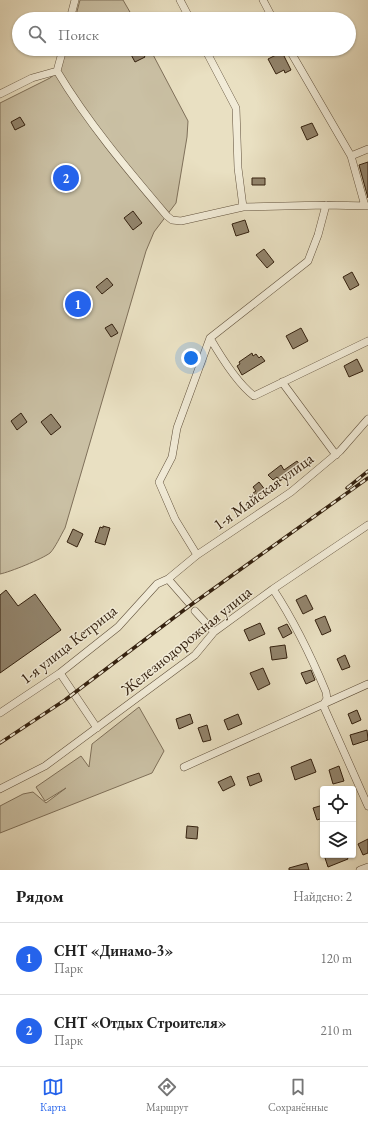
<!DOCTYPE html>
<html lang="ru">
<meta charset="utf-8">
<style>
body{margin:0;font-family:"EB Garamond",serif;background:#f6f6f6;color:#222}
.controls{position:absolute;right:12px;bottom:12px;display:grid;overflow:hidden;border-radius:4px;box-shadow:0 1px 3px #0004}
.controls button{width:36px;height:36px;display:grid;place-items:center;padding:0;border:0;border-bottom:1px solid #e0e0e0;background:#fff;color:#222;font:20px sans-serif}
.you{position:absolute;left:191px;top:358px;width:14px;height:14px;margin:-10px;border:3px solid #fff;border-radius:50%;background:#1a73e8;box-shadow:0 0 0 6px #1a73e833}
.badge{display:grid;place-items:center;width:26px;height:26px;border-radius:50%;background:#2563eb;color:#fff;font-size:13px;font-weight:700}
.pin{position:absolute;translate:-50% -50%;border:2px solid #fff;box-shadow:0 1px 4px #0006}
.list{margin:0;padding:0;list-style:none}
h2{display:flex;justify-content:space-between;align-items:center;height:52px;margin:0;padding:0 16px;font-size:17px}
h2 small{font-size:13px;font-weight:400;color:#767676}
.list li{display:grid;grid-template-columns:26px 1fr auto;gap:12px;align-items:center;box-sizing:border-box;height:72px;padding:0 16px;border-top:1px solid #e0e0e0}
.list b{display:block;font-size:15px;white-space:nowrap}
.list p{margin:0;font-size:13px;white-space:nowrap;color:#767676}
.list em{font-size:13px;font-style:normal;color:#767676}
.icon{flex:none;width:22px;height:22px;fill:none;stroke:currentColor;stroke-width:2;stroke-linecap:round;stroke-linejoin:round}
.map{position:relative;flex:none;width:368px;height:870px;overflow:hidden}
.search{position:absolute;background:#fff;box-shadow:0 1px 3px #0004;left:12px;right:12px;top:12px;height:44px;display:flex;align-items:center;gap:10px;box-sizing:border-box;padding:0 14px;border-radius:22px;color:#767676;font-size:15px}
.sheet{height:196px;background:#fff}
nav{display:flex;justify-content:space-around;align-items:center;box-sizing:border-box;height:56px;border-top:1px solid #e0e0e0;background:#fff;font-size:11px;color:#767676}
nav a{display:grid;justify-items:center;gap:2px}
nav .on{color:#2563eb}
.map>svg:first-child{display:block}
</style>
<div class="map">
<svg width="368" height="870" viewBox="0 0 368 870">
<rect width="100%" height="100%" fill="#e9e0c2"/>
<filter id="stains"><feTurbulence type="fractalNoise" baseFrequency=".005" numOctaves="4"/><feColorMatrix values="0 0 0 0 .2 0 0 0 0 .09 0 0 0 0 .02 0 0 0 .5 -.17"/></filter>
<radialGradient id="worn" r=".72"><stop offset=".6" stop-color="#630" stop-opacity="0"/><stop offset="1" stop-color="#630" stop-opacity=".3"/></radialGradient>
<path fill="#cac0a4" stroke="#7f705a" d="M80,0h43l11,19h-59z
M66,49h84l38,72 -1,16 -11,66 -22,29 -8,19 -81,277c-4,7 -10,20 -15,25 -8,6 -40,19 -50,21v-471l50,-25 10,-8z
M139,707l25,44 -12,22 -152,60v-27l23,-12 10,-2 13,11 20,-15 -21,13 -9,-14 45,-31 8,11 3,-23z"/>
<path fill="#92846c" stroke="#34210f" d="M128,49h12l5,8 -10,5z
M282,52l9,18 -6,3 -1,-3 -8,4 -8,-15z
M20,117l5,8 -10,5 -4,-8z
M312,123l6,12 -11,5 -6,-13z
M368,162v36l-9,-33z
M252,178h13v7h-13z
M133,211l9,12 -9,7 -9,-12z
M245,220l4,12 -13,4 -4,-12z
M264,249l10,13 -7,6 -11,-13z
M352,272l7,13 -9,5 -7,-13z
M107,278l6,7 -11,9 -6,-7z
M71,302l7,9 -7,6 -7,-9z
M112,324l6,9 -7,4 -6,-9z
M301,328l7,13 -15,8 -7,-13z
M252,353l1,3 3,-2 3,4 2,-2 4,5 -23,14 -5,-9 3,-2 -1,-2z
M357,359l6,12 -14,6 -5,-11z
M21,413l6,9 -10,8 -6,-9z
M51,414l10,13 -10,8 -10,-13z
M297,461l3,4 -13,9 1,1 -8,6 -3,-4 -4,3 -5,-5 13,-10 3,5z
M259,482l7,9 -14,10 -3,-5 7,-5 -3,-4z
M103,526l7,2 -5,17 -10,-3 5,-15 3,1z
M73,529l10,5 -6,13 -10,-5z
M6,590l12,16 17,-12 26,36 -61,43v-78z
M306,595l7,14 -10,5 -7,-14z
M325,616l6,15 -9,4 -7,-15z
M260,623l5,11 -16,7 -5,-11z
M287,624l5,9 -9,5 -5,-10z
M285,645l2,13 -15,2 -2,-13z
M345,655l5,12 -8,3 -5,-11z
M263,668l7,16 -12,6 -8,-17z
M311,670l4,10 -9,4 -5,-11z
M357,710l4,10 -9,4 -4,-10z
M190,714l3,9 -14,6 -3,-10z
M238,714l4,10 -14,6 -4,-10z
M207,725l4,15 -8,2 -5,-14z
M367,730l1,10 -15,5 -3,-10z
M311,759l5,13 -21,8 -4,-13z
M339,766l5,15 -11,3 -4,-14z
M259,773l3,8 -12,5 -3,-9z
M231,776l4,9 -12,6 -5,-9z
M323,805v13l-6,2 -4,-12z
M187,826l11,1 -1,12 -11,-1z
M368,839v14l-5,2 -5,-11z
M324,855h22l2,4 -20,8z
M307,863l2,7h-20v-2z"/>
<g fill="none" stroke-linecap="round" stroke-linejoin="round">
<defs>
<path id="street" d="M180,0l10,19
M263,0l10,19
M70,19l5,-19
M205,49l31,59 2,60 5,39
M289,49l62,107 14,50
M57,71l6,-22
M0,94l32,-16 25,-7c31,52 71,99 110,145l5,4 9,1 62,-14 83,-2 42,1
M351,156l17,-7
M210,338c11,19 27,45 44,58l114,-55
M282,382l54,73
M197,555l-22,-36 -16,-37 13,-25 5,-29 33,-90 98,-77 10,-26 8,-30
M168,579l21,24
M273,589c21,32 38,67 53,103l1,7 -4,6 45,101
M195,611l19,21
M60,673l37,55
M0,713l60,-40 58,-46 39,-43 11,-5 29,-24 94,-63 49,-41 28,-32
M184,767l184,-83
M0,789l45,-23 150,-111 19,-23 59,-43 95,-64
M360,870l8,-3"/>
</defs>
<use href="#street" stroke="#61513c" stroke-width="8"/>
<use href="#street" stroke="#f1ebd7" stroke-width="7"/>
<defs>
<path id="rail" d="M347,488l21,-17
M0,743l65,-43 123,-93 180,-129"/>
</defs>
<use href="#rail" stroke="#34210f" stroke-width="3.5"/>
<use href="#rail" stroke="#f1ebd7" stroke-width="2" stroke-dasharray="6" stroke-linecap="butt"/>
</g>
<g text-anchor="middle" stroke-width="3" stroke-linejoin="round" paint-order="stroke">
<g font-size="16" fill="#34210f" stroke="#f1ebd7">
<text transform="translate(263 491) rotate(-36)" y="6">1-я Майская улица</text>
<text transform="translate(186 640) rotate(-39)" y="6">Железнодорожная улица</text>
<text transform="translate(68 644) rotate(-38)" y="6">1-я улица Кетрица</text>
</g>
</g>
<rect width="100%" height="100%" filter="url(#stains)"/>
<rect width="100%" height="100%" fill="url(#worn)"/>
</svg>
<div class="controls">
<button><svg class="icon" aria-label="locate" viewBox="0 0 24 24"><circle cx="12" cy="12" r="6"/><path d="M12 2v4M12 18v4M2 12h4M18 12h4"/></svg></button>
<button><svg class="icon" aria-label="layers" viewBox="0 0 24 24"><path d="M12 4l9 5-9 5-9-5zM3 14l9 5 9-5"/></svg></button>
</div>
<div class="you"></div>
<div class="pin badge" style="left:78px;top:304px">1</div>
<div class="pin badge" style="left:66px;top:178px">2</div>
<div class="search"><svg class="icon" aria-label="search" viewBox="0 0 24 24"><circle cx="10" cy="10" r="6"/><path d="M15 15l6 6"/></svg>Поиск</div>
</div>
<section class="sheet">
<h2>Рядом<small>Найдено: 2</small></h2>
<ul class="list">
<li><span class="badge">1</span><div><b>СНТ «Динамо-3»</b><p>Парк</p></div><em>120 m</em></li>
<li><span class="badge">2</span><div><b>СНТ «Отдых Строителя»</b><p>Парк</p></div><em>210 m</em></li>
</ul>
</section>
<nav>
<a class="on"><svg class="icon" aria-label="map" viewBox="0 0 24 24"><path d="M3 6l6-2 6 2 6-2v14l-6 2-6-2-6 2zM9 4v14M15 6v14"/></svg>Карта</a>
<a><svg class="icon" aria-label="directions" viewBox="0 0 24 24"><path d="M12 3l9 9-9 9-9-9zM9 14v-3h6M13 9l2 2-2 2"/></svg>Маршрут</a>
<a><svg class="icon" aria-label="saved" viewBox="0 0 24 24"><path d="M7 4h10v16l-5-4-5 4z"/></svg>Сохранённые</a>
</nav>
